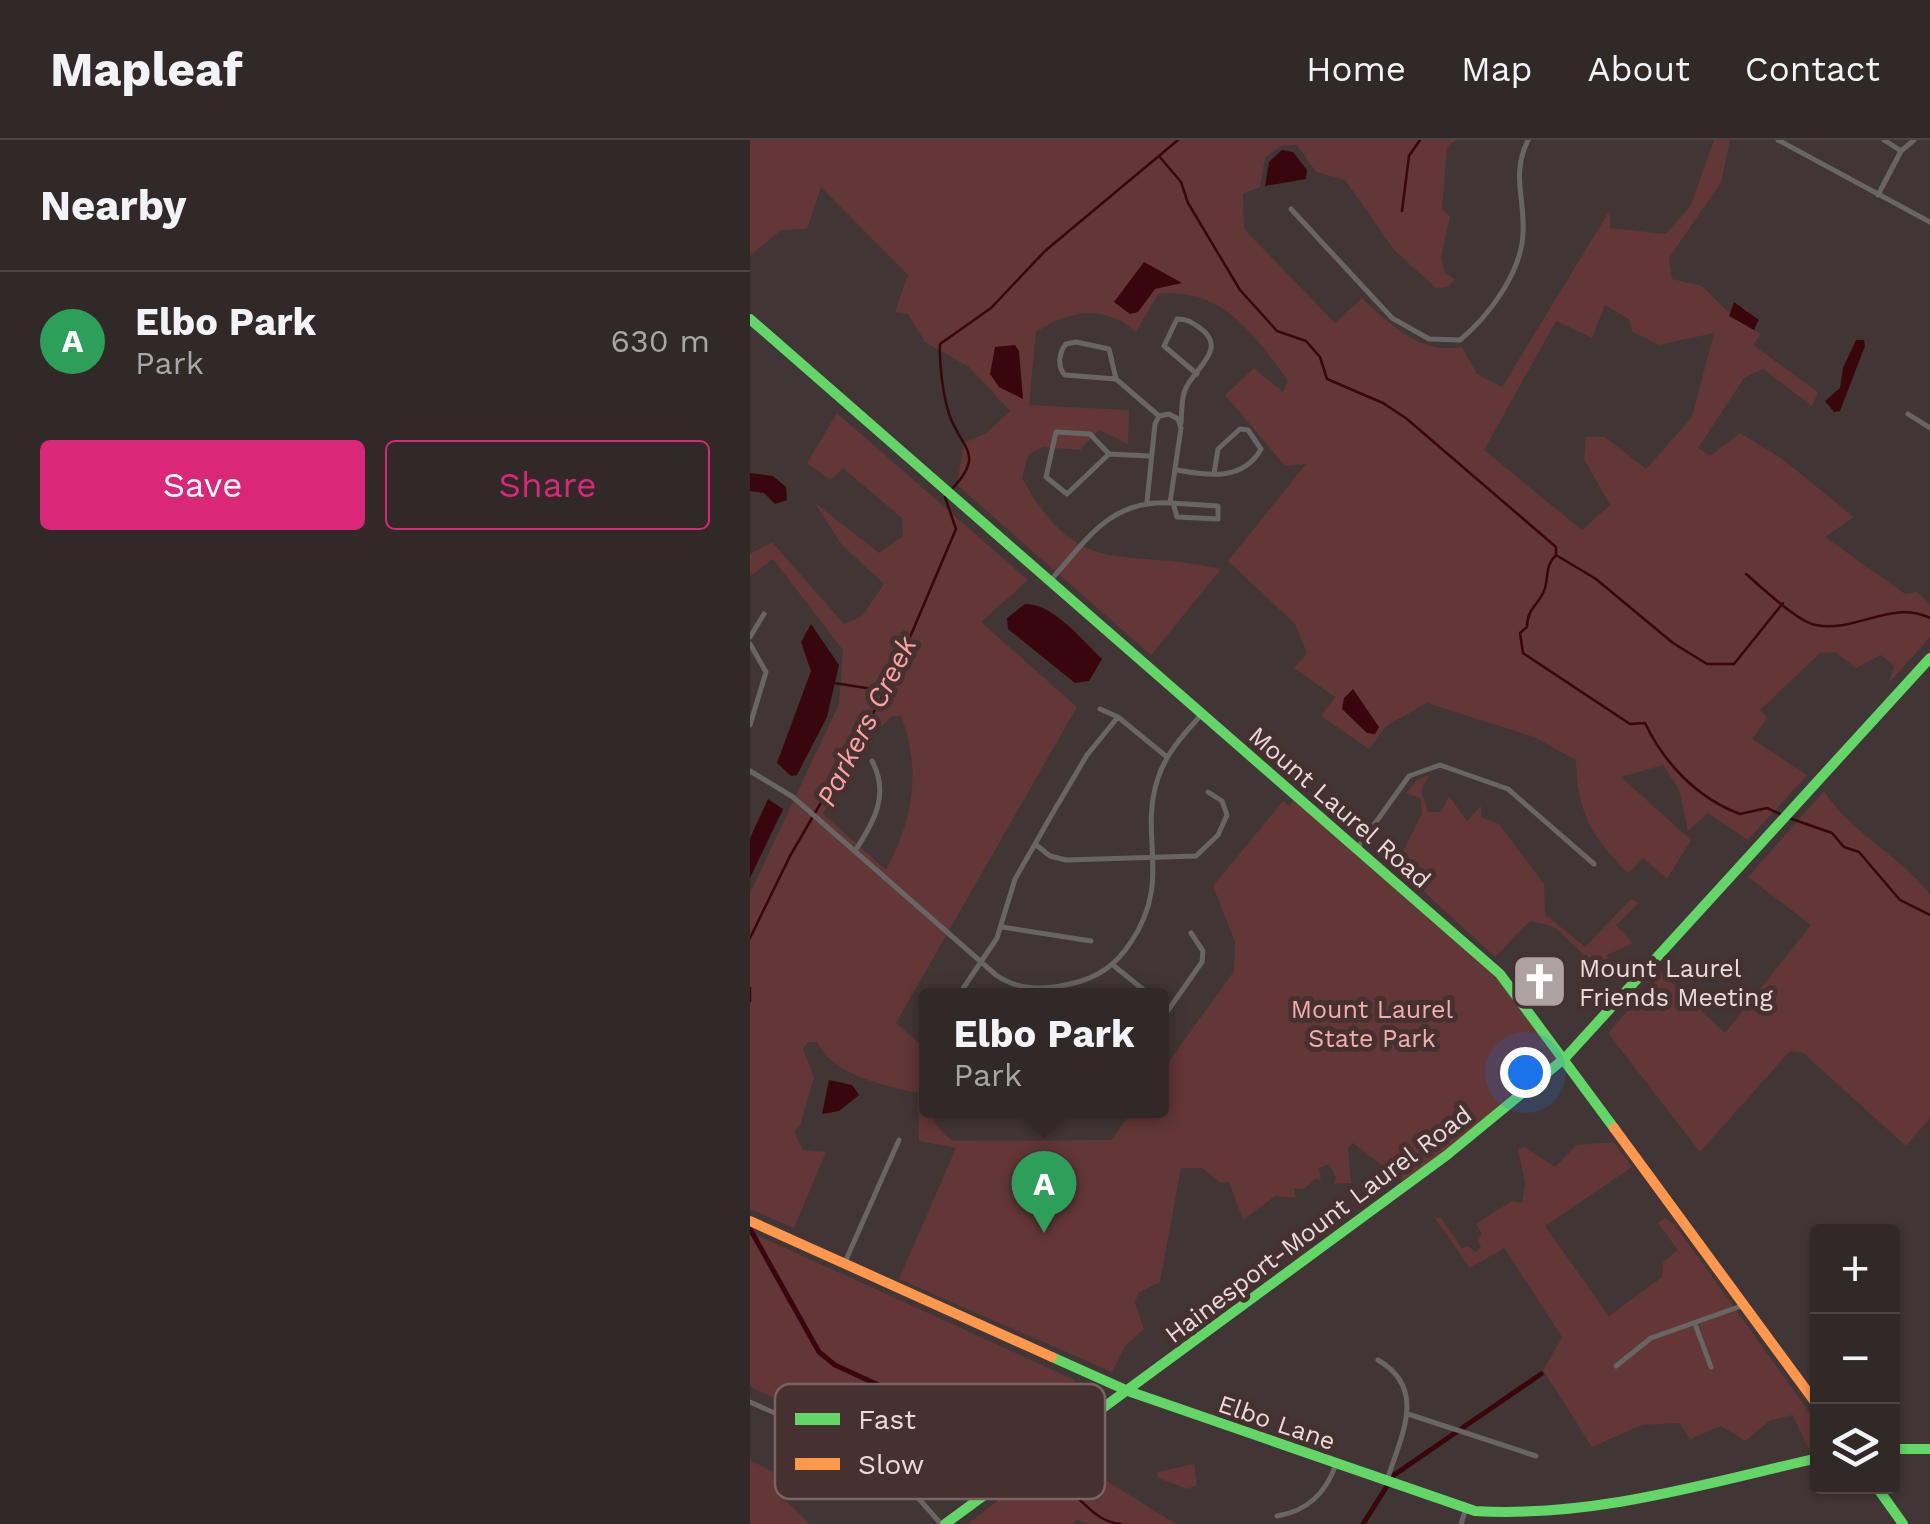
<!DOCTYPE html>
<meta charset="utf-8">
<style>
body{margin:0;font-family:"Work Sans",sans-serif;background:#3d3434;color:#f1f3f6}
.controls{position:absolute;right:30px;bottom:30px;display:grid;overflow:hidden;border-radius:10px;box-shadow:0 2px 8px #0004}
.controls button{width:90px;height:90px;display:grid;place-items:center;padding:0;border:0;border-bottom:2px solid #4c4445;background:#312828;color:#f1f3f6;font:50px sans-serif}
.you{position:absolute;left:775px;top:932px;width:35px;height:35px;margin:-25px;border:8px solid #fff;border-radius:50%;background:#1a73e8;box-shadow:0 0 0 15px #1a73e833}
.badge{display:grid;place-items:center;width:65px;height:65px;border-radius:50%;background:#db2777;color:#fff;font-size:32px;font-weight:700}
.pin{position:absolute;translate:-50% -82px;filter:drop-shadow(0 2px 5px #0008)}
.pin::after{content:'';position:absolute;top:52px;width:35px;height:30px;background:inherit;clip-path:polygon(0 0,100% 0,50% 100%)}
.popup{position:absolute;left:169px;top:848px;width:250px;height:130px;box-sizing:border-box;display:grid;place-content:center;border-radius:10px;background:#312828;filter:drop-shadow(0 2px 8px #0005);font-size:32px;white-space:nowrap;color:#a8a6a8}
.popup b{font-size:38px;color:#f1f3f6}
.popup::after{content:'';position:absolute;left:50%;top:100%;margin-left:-20px;border:20px solid transparent;border-top-color:#312828}
.list{margin:0;padding:0;list-style:none}
h2{display:flex;justify-content:space-between;align-items:center;height:130px;margin:0;padding:0 40px;font-size:42px}
h2 small{font-size:32px;font-weight:400;color:#a8a6a8}
.list li{display:grid;grid-template-columns:65px 1fr auto;gap:30px;align-items:center;box-sizing:border-box;height:140px;padding:0 40px;border-top:2px solid #4c4445}
.list b{display:block;font-size:38px;white-space:nowrap}
.list p{margin:0;font-size:32px;white-space:nowrap;color:#a8a6a8}
.list em{font-size:32px;font-style:normal;color:#a8a6a8}
.actions{display:flex;gap:20px;padding:30px 40px}
.actions a{flex:1;padding:22px 0;border:2px solid #db2777;border-radius:10px;text-align:center;font-size:35px;color:#db2777}
.actions .main{background:#db2777;color:#fff}
.icon{flex:none;width:55px;height:55px;fill:none;stroke:currentColor;stroke-width:2;stroke-linecap:round;stroke-linejoin:round}
.map{position:relative;flex:none;width:1180px;height:1384px;overflow:hidden}
header{display:flex;align-items:center;gap:60px;box-sizing:border-box;height:140px;padding:0 50px;background:#312828;border-bottom:2px solid #4c4445}
header strong{font-size:48px}
nav{display:flex;gap:55px;margin-inline-start:auto;font-size:35px}
main{display:flex}
aside{flex:1;background:#312828}
.map>svg:first-child{display:block}
</style>
<header>
<strong>Mapleaf</strong>
<nav><a>Home</a><a>Map</a><a>About</a><a>Contact</a></nav>
</header>
<main>
<aside>
<h2>Nearby<small></small></h2>
<ul class="list">
<li><span class="badge" style="background:#2e9e5b">A</span><div><b>Elbo Park</b><p>Park</p></div><em>630 m</em></li>
</ul>
<div class="actions"><a class="main">Save</a><a>Share</a></div>
</aside>
<div class="map">
<svg width="1180" height="1384" viewBox="0 0 1180 1384">
<rect width="100%" height="100%" fill="#413635"/>
<path fill="#633637" fill-rule="evenodd" d="M0,0h706l-9,7 -5,62 8,8 -9,40 4,16 10,6 -8,8 -11,1 -41,-37 -50,-71 -29,-8 -19,-27 -17,1 -15,12 -5,29 -17,7 1,35 91,94 27,-25c27,26 59,57 100,49l15,27 25,13 108,-177v18l56,6 25,-29 23,-65h16l-9,42 -52,76 3,21 30,7 26,26 17,-4 14,14 -5,8 7,4 -8,11 65,47 -6,14 -49,-37 -19,9 -46,70 12,8 30,-23 41,25 73,59 -29,20 80,57 12,-2 13,13v32l-42,47 6,-18 -13,-11 -25,13 -21,-16 -15,1 -60,57 7,8 -15,21 55,36 -59,65 -40,-27 -20,18 -9,-42 -16,-24 -42,12 70,63 -24,39 -24,-21 -15,15c-37,-36 -51,-62 -52,-113l-42,-23 -107,-34 -41,23 -17,23 -48,-33 14,-19 -41,-29 13,-15 -12,-29 -67,-63 78,-97 -21,2 -60,-71 29,-27 29,24 5,-11c-33,-46 -67,-95 -130,-87l-22,38c-32,-28 -67,-22 -100,0l-7,73 100,5 -1,34 -29,-14 -19,20 -37,-3 -15,8 -6,23c58,104 98,68 199,91l-70,86 -194,-170 7,-42 22,-10 24,-22 -41,-44 -44,-25 -17,-28 -13,-2 13,-37 -87,-88 -14,42 -26,1 -31,26zM855,165l24,14 3,12 27,14 55,-12 -22,84 -46,52 -41,-32h-19l-2,22 26,46 -28,25 -98,-80 72,-129 36,17z
M87,273l191,167 -47,42 96,85 -181,316 30,26c1,37 -6,68 27,92l158,-1 22,-29 29,-1v-39l72,-100 1,-29 -22,-56 70,-85 6,5 7,-10 204,178 65,84 -158,127 -54,-42 -5,4 3,36 -17,1 2,-6 -7,-14 -10,4 2,13 -4,-3 -13,11 -10,-1 2,10 -21,-2 -32,24 -14,-38h-10l-17,-14h-21l-21,114 -22,11 -3,10 9,26 -19,17 -13,26 -213,-93 57,-131 -37,-7 -1,-48c-34,-8 -85,-17 -101,-51h-9l-5,7 11,28 -14,49 -6,5 9,19 23,2 -32,76 -44,-19v-316l89,-189 4,-54 -70,-91 -23,17v-22l22,-12 72,82 18,-8 22,-32 -42,-39 -28,-43 65,51 24,-17 -1,-18 -59,-50 -13,12 -23,-17zM142,576h9c21,56 12,103 -15,154l-63,-56 36,-66z
M679,635l-8,15 7,22h13l8,-16 18,25 14,-15v11l18,7 45,60 1,30 40,33 46,-48 7,4 -22,22 17,18 -26,12v21l-53,-49 -24,-6 -35,36 -99,-91 26,-53 -1,-14 -15,-6 11,-13z
M1074,651c27,42 76,64 106,104v223l-24,28 -103,-93 -13,-2 -90,101 -92,-119 53,-60 64,60 86,-108 -63,-48z
M864,1002l18,25 -87,59 64,90 53,-39 1,-15 15,-12 -20,-27 7,-5 10,7 142,198v23l-9,2 -15,-33 -22,5 -26,21 -24,-15 -31,13 -11,-16 -37,2 -50,22 -49,-77 19,-33 -58,-89 -34,20 -36,-51 7,1 21,30 6,-2 7,6 6,-4 -4,-10 5,-4 -6,-10 36,-23 10,2 3,-19 -7,-35 7,-2 30,20 22,-22z
M0,1092l325,148 -2,15 12,12 -36,27 -85,-22 -5,34 7,27 -175,-66 -41,-21z
M310,1312l116,72h-87l-13,-4 -2,4h-106z
M0,1320l29,15 4,23 27,26h-60z
M444,1324l3,21 -10,4 -29,-11 -1,-6z"/>
<path fill="#39060d" d="M532,10l11,2 14,18 -1,9 -41,7 4,-24z
M394,122l38,21 -27,6 -17,23 -8,2 -16,-12z
M984,162l25,18 -5,10 -25,-14z
M1106,200h8l1,6 -25,65 -6,1 -9,-11 15,-13 3,-20z
M265,205l4,6 4,48 -24,-12 -9,-13 5,-27z
M0,333l23,3 13,11 1,13 -12,4 -11,-11 -14,-2z
M275,464c28,-1 58,37 77,55l-13,22 -14,2 -67,-54 -1,-11z
M61,484l28,41 -12,52 -30,58 -6,1 -14,-13 34,-92 -10,-29z
M603,549l26,38 -4,7 -8,-1 -25,-24 2,-11z
M18,659l15,10 -33,69v-40z
M79,940l23,5 7,10 -20,16 -17,3z"/>
<g fill="none" stroke-linecap="round" stroke-linejoin="round">
<path stroke="#39060d" stroke-width="2.5" d="M409,16l22,26 7,21 52,87 37,41 29,10 14,16 7,22 56,24 24,16 149,128v8l40,24 77,64 34,21h27l49,-61
M652,71l7,-55 11,-16
M202,349c34,-36 9,-40 -3,-75 -6,-20 -10,-49 -9,-70l51,-36 54,-57 133,-111
M806,415c-11,11 -7,19 -11,33 -5,17 -18,19 -18,39l-7,6 3,20 107,71 15,-1c19,40 52,75 95,91l27,-6 15,7
M996,434c15,13 52,48 70,51 39,8 77,-26 114,-7
M84,543l51,8
M1039,678l43,15 12,14 15,5 41,48 30,15
M0,798l40,-82 100,-172 66,-155 -11,-32
M0,848v13
M200,1278l-6,46 40,23
M271,1342c19,1 44,5 60,19 13,12 21,21 40,23
M252,1351l44,-5"/>
<path stroke="#39060d" stroke-width="5" d="M0,1089l69,123 16,13 115,53
M613,1384l31,-49 147,-101"/>
<path stroke="#696565" stroke-width="5" d="M1028,0l152,82
M1134,0l17,11
M1128,55l23,-44 13,-11
M541,69l101,109 37,21 31,1c28,-23 62,-68 63,-107 2,-36 -12,-58 5,-93
M326,202l33,7 7,30 -51,-4c-8,-8 -6,-23 1,-31z
M366,239l43,37
M1158,274l22,14
M431,283c1,-11 0,-23 4,-33 9,-22 44,-41 15,-62 -9,-6 -13,-9 -23,-9l-13,27 33,28
M359,314l-42,40 -21,-17 10,-45 34,2 19,20 40,2
M427,330c32,6 66,11 84,-21l-13,-19 -8,-1 -22,20 -4,25
M421,363l47,3v13l-41,-2 -4,-14
M300,441c38,-42 59,-81 120,-78l11,-75 -3,-9 -9,-5 -10,2 -4,8 -8,78
M0,497l14,-23
M0,504l16,28 -16,53
M350,569l18,8 49,40
M0,631l43,26 203,178c23,16 48,15 74,9 28,-6 46,-19 61,-42 42,-63 7,-104 27,-164 8,-25 26,-44 43,-63
M285,704l15,12 16,4 130,-4 22,-21 9,-20 -5,-14 -14,-9
M608,707l51,-71 31,-11 68,24 86,75
M105,711c19,-29 35,-57 17,-90
M252,787l89,14
M363,825l38,31
M208,856l39,-58 18,-59 36,-63 36,-61 31,-38
M412,879l40,-57 1,-11 -12,-18
M232,970l85,4 19,-4
M95,1122l54,-122
M945,1184l16,43
M628,1220c50,29 23,76 9,120
M866,1226l35,-28 93,-33
M0,1262l123,55 32,26 36,41
M658,1274l128,42
M527,1376c31,-5 49,-23 59,-52
M711,1384l5,-16"/>
<path stroke="#63d668" stroke-width="10" d="M0,179l750,655 114,154
M302,1217l76,34 347,120c118,7 229,-27 343,-53
M1142,1309h38
M1126,1346l27,38
M195,1384l502,-369 118,-97 365,-400"/>
<path stroke="#ff974d" stroke-width="10" d="M864,988l204,278
M0,1081l302,136"/>
</g>
<defs>
<symbol id="church-square" viewBox="-11 -11 22 22"><rect x="-9" y="-9" width="18" height="18" rx="4" fill="#aea1a1" stroke="#463130"/><path d="M-1.2-6h2.4v3.5h3.3v2.4h-3.3V6h-2.4V-.1h-3.3v-2.4h3.3Z" fill="#fff"/></symbol>
</defs>
<g fill-rule="evenodd">
<use href="#church-square" x="758" y="810" width="63" height="63"/>
</g>
<g text-anchor="middle" stroke-width="10" stroke-linejoin="round" paint-order="stroke">
<g font-size="25" fill="#e9dbdb" stroke="#463130">
<text transform="translate(590 667) rotate(41)" y="9">Mount Laurel Road</text>
<text transform="translate(568 1084) rotate(-37)" y="9">Hainesport-Mount Laurel Road</text>
<text transform="translate(527 1282) rotate(19)" y="9">Elbo Lane</text>
</g>
<g font-size="25" fill="#e9dbdb" stroke="#463130" text-anchor="start">
<text x="829" y="837">Mount Laurel<tspan x="829" dy="29">Friends Meeting</tspan></text>
</g>
<g font-size="25" fill="#f2adad" stroke="#463130">
<text x="622" y="878">Mount Laurel<tspan x="622" dy="29">State Park</tspan></text>
</g>
<g font-size="28" font-style="italic" fill="#fda2a2" stroke="#463130">
<text transform="translate(116 581) rotate(-63)" y="10">Parkers Creek</text>
</g>
</g>
<rect x="25" y="1244" width="330" height="115" rx="15" fill="#463130" stroke="#776463" stroke-width="2.5"/>
<rect x="45" y="1273" width="45" height="12" fill="#63d668"/>
<rect x="45" y="1318" width="45" height="12" fill="#ff974d"/>
<g font-size="28" fill="#e9dbdb">
<text x="108" y="1289">Fast</text>
<text x="108" y="1334">Slow</text>
</g>
</svg>
<div class="controls">
<button>+</button>
<button>−</button>
<button><svg class="icon" aria-label="layers" viewBox="0 0 24 24"><path d="M12 4l9 5-9 5-9-5zM3 14l9 5 9-5"/></svg></button>
</div>
<div class="you"></div>
<div class="pin badge" style="left:294px;top:1093px;background:#2e9e5b">A</div>
<div class="popup"><b>Elbo Park</b>Park</div>
</div>
</main>
